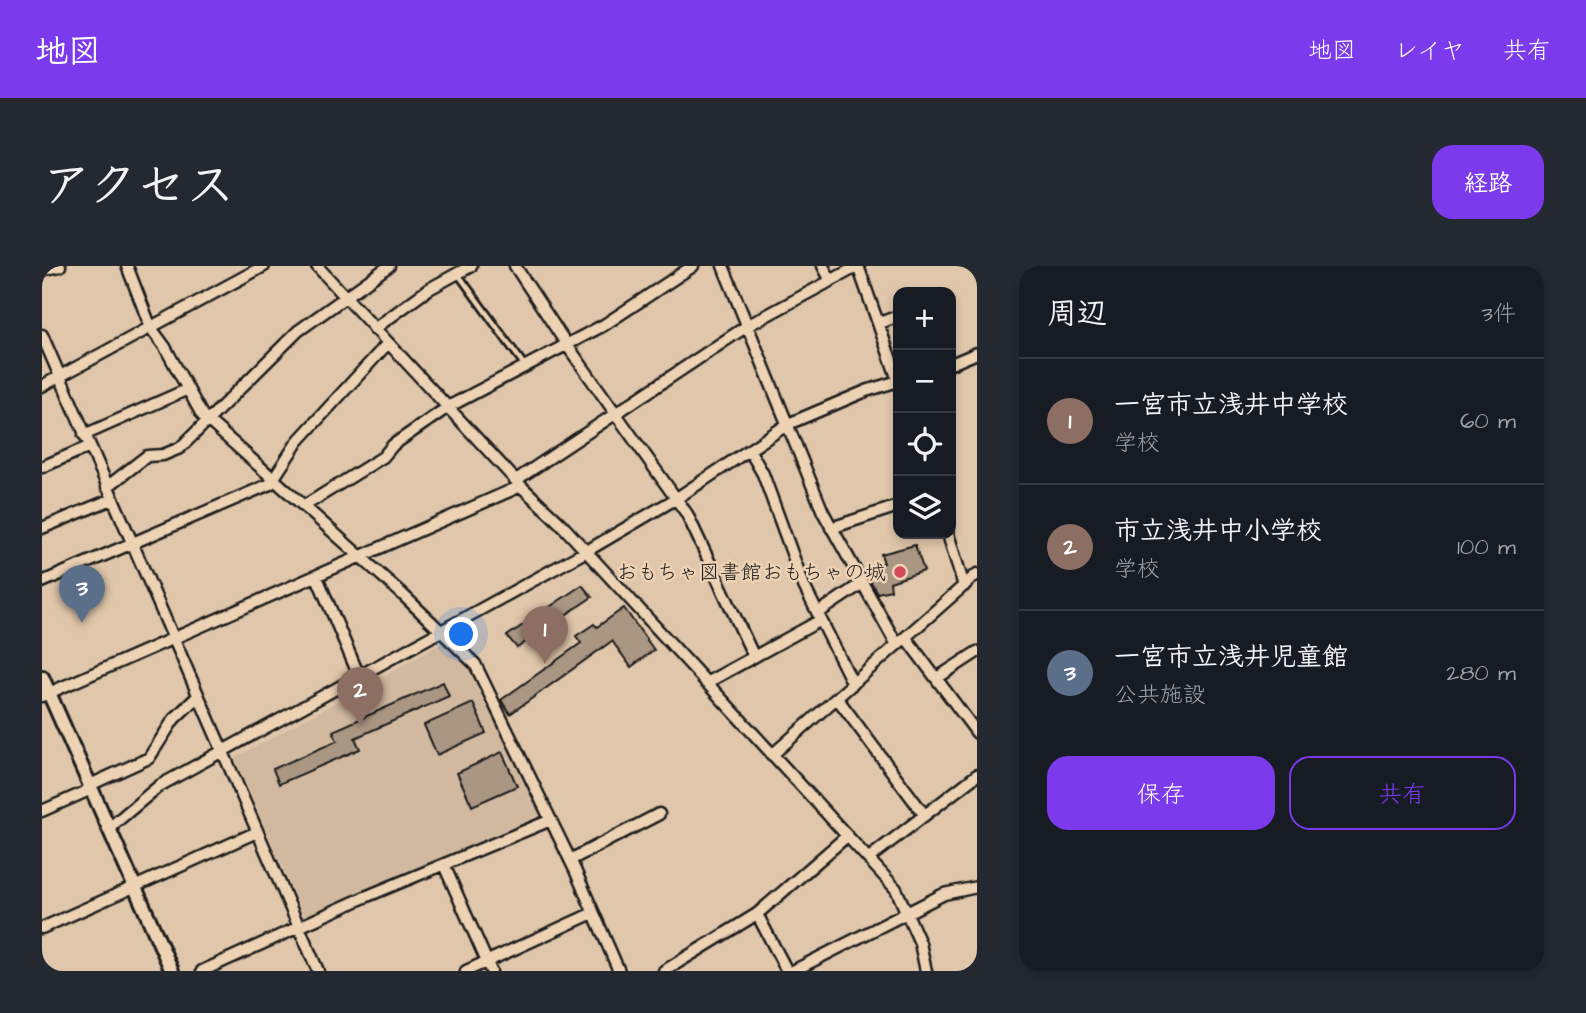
<!DOCTYPE html>
<html lang="ja">
<meta charset="utf-8">
<style>
body{margin:0;font-family:"Architects Daughter","Klee One",sans-serif;background:#242831;color:#f1f3f6}
.controls{position:absolute;right:21px;top:21px;display:grid;overflow:hidden;border-radius:14px;box-shadow:0 4px 10px #0003}
.controls button{width:63px;height:63px;display:grid;place-items:center;padding:0;border:0;border-bottom:2px solid #363941;background:#171b24;color:#f1f3f6;font:35px sans-serif}
.you{position:absolute;left:420px;top:369px;width:24px;height:24px;margin:-18px;border:5px solid #fff;border-radius:50%;background:#1a73e8;box-shadow:0 0 0 10px #1a73e833}
.badge{display:grid;place-items:center;width:46px;height:46px;border-radius:50%;background:#7c3aed;color:#fff;font-size:23px;font-weight:700}
.pin{position:absolute;translate:-50% -58px;filter:drop-shadow(0 2px 4px #0008)}
.pin::after{content:'';position:absolute;top:37px;width:24px;height:21px;background:inherit;clip-path:polygon(0 0,100% 0,50% 100%)}
.list{margin:0;padding:0;list-style:none}
h2{display:flex;justify-content:space-between;align-items:center;height:91px;margin:0;padding:0 28px;font-size:30px}
h2 small{font-size:23px;font-weight:400;color:#9ea1a6}
.list li{display:grid;grid-template-columns:46px 1fr auto;gap:21px;align-items:center;box-sizing:border-box;height:126px;padding:0 28px;border-top:2px solid #363941}
.list b{display:block;font-size:26px;white-space:nowrap}
.list p{margin:0;font-size:23px;white-space:nowrap;color:#9ea1a6}
.list em{font-size:23px;font-style:normal;color:#9ea1a6}
.actions{display:flex;gap:14px;padding:21px 28px}
.actions a{flex:1;padding:16px 0;border:2px solid #7c3aed;border-radius:21px;text-align:center;font-size:24px;color:#7c3aed}
.actions .main{background:#7c3aed;color:#fff}
.icon{flex:none;width:38px;height:38px;fill:none;stroke:currentColor;stroke-width:2;stroke-linecap:round;stroke-linejoin:round}
.map{position:relative;flex:none;width:935px;height:705px;overflow:hidden;border-radius:21px}
header{display:flex;align-items:center;gap:42px;box-sizing:border-box;height:98px;padding:0 35px;background:#7c3aed;color:#fff}
header strong{font-size:33px}
nav{display:flex;gap:38px;margin-inline-start:auto;font-size:24px}
.intro{display:flex;align-items:center;justify-content:space-between;box-sizing:border-box;height:168px;padding:0 42px}
h1{margin:0;font-size:49px}
.button{padding:18px 32px;border-radius:21px;background:#7c3aed;color:#fff;font-size:24px;font-weight:700}
main{display:flex;gap:42px;padding:0 42px}
aside{flex:1;background:#171b24;border-radius:21px;box-shadow:0 4px 10px #0003}
.map>svg:first-child{display:block}
</style>
<header>
<strong>地図</strong>
<nav><a>地図</a><a>レイヤ</a><a>共有</a></nav>
</header>
<div class="intro"><h1>アクセス</h1><a class="button">経路</a></div>
<main>
<div class="map">
<svg width="935" height="705" viewBox="0 0 935 705">
<rect width="100%" height="100%" fill="#e0c7ab"/>
<filter id="ink" filterUnits="userSpaceOnUse"><feTurbulence type="fractalNoise" baseFrequency=".0143" numOctaves="2"/><feDisplacementMap in="SourceGraphic" scale="14" xChannelSelector="R" yChannelSelector="G"/><feConvolveMatrix kernelMatrix="1 2 1 2 8 2 1 2 1" color-interpolation-filters="sRGB"/></filter>
<g filter="url(#ink)">
<path fill="#d0b99f" d="M404,375l27,28 70,147 -4,6 -235,95 -69,-159z"/>
<path fill="#aa9783" stroke="#1c1c1c" stroke-width="2" d="M873,279l9,26 -34,11 1,8 -14,3 -11,-20 14,-3 -1,-6 5,-1 -3,-9z
M540,319l10,12 -75,51 -10,-12z
M582,342l30,42 -23,17 -19,-26 -102,73 -9,-14 80,-57 -5,-7 18,-12 3,3z
M401,416l6,14 -94,42 5,11 -81,35 -6,-15 64,-28 -4,-10z
M431,437l13,30 -49,22 -13,-30z
M460,486l15,34 -45,20 -15,-33z"/>
<g fill="none" stroke-linecap="round" stroke-linejoin="round">
<defs>
<path id="service" d="M416,8l67,92"/>
<path id="minor" d="M85,0l24,62 14,19 37,68 198,177 75,72 100,206 44,101
M275,0l204,220 40,38 335,365 24,54 6,28
M473,0l52,79 120,169 67,143
M681,0l100,246 74,133
M781,0l8,15
M816,0l40,114
M0,4l18,-4
M838,57l18,-7
M332,63l55,-40 42,-23
M0,69l276,636
M909,98l26,-11
M0,120l222,-120
M42,169l102,-45
M708,185l13,23 41,112 49,98
M0,201l46,-20
M474,214l231,-154 111,-60
M65,221l40,-31 16,-1 17,-7 118,-117 91,-65
M262,240l79,-49 10,-12 55,-38 156,-82 89,-59
M0,262l70,-29
M789,262l67,-22
M906,268l16,52
M275,311l42,99
M0,316l228,-98 28,-43 90,-98
M776,347l43,-29
M864,372l71,95
M895,412l40,-26
M664,417l115,-63
M0,430l479,-210
M795,432l86,115
M730,489l205,-181
M0,545l43,-19 7,-8 57,-26 25,-39 24,-23
M67,562l50,-42 426,-234 92,-54 111,-74 78,-33 32,-10
M827,592l108,-83
M528,594l89,-46
M402,599l47,106
M715,648l30,57
M0,662l215,-96
M160,705l163,-74 186,-77
M424,705l127,-58
M622,705l93,-57 90,-78
M751,705l151,-77 33,-7"/>
<path id="tertiary" d="M0,411l130,294"/>
</defs>
<use href="#service" stroke="#1c1c1c" stroke-width="10"/>
<use href="#minor" stroke="#1c1c1c" stroke-width="15"/>
<use href="#tertiary" stroke="#1c1c1c" stroke-width="18"/>
<use href="#service" stroke="#edd2b4" stroke-width="4.5"/>
<use href="#minor" stroke="#edd2b4" stroke-width="10"/>
<use href="#tertiary" stroke="#edd2b4" stroke-width="12"/>
</g>
</g>
<circle fill="#d1495b" stroke="#edd2b4" stroke-width="2.5" cx="858" cy="306" r="7"/>
<g text-anchor="middle" stroke-width="5" stroke-linejoin="round" paint-order="stroke">
<g font-size="21" fill="#1c1c1c" stroke="#edd2b4" text-anchor="end">
<text x="844" y="313">おもちゃ図書館おもちゃの城</text>
</g>
</g>
</svg>
<div class="controls">
<button>+</button>
<button>−</button>
<button><svg class="icon" aria-label="locate" viewBox="0 0 24 24"><circle cx="12" cy="12" r="6"/><path d="M12 2v4M12 18v4M2 12h4M18 12h4"/></svg></button>
<button><svg class="icon" aria-label="layers" viewBox="0 0 24 24"><path d="M12 4l9 5-9 5-9-5zM3 14l9 5 9-5"/></svg></button>
</div>
<div class="you"></div>
<div class="pin badge" style="left:503px;top:398px;background:#8d6e63">1</div>
<div class="pin badge" style="left:318px;top:459px;background:#8d6e63">2</div>
<div class="pin badge" style="left:40px;top:357px;background:#5c6f8a">3</div>
</div>
<aside>
<h2>周辺<small>3件</small></h2>
<ul class="list">
<li><span class="badge" style="background:#8d6e63">1</span><div><b>一宮市立浅井中学校</b><p>学校</p></div><em>60 m</em></li>
<li><span class="badge" style="background:#8d6e63">2</span><div><b>市立浅井中小学校</b><p>学校</p></div><em>100 m</em></li>
<li><span class="badge" style="background:#5c6f8a">3</span><div><b>一宮市立浅井児童館</b><p>公共施設</p></div><em>280 m</em></li>
</ul>
<div class="actions"><a class="main">保存</a><a>共有</a></div>
</aside>
</main>
